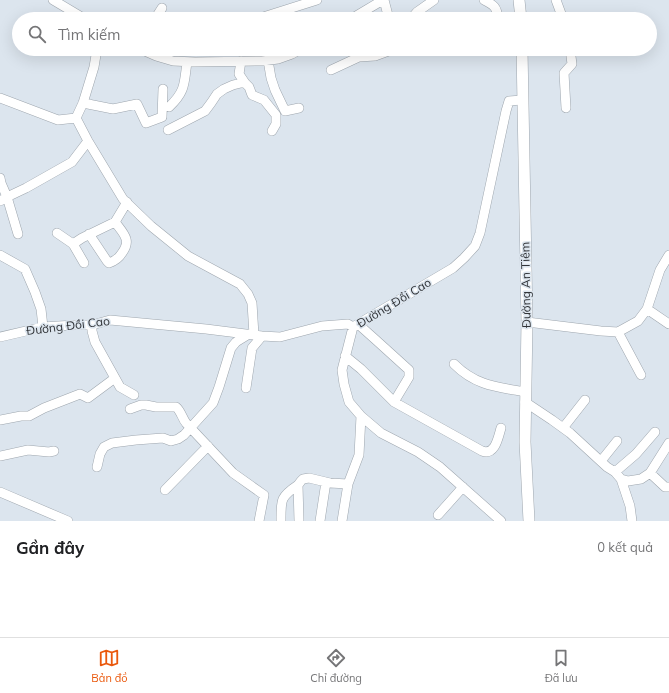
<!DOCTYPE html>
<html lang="vi">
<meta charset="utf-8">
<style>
body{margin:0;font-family:Mulish,sans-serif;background:#f6f6f6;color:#202124}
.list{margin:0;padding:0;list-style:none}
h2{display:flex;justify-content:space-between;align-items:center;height:52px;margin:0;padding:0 16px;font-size:17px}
h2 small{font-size:13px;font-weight:400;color:#757577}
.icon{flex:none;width:22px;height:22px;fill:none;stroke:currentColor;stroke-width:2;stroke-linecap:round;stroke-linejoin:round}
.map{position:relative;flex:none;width:669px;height:521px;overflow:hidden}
.search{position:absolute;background:#fff;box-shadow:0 4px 16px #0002;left:12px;right:12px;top:12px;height:44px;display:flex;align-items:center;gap:10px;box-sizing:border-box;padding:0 14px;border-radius:22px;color:#757577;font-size:15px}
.sheet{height:116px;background:#fff}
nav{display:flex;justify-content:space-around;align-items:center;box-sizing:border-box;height:56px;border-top:1px solid #e0e0e0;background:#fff;font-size:11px;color:#757577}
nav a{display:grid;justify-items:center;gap:2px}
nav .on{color:#ea580c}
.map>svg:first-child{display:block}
</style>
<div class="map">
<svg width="669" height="521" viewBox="0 0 669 521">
<rect width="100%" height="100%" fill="#dce5ee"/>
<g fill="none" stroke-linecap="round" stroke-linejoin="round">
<defs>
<path id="minor" d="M53,0l32,19
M384,0l5,19
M484,0c10,5 13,7 14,19
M556,0l7,19
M260,18l57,-18
M155,19l7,-11
M351,19l32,-19
M411,19l6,-7 17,-12
M97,49l-3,18 -11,36 -7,15 12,23 35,58 28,27 37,30 52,28 8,10 4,9 2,32
M140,49l16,7 17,5 22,1 67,-1 16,-2 14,-5 9,-5
M268,60l3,18 4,12 10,21 14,-3
M241,61l-2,13 6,9 4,4 3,8 12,5 12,15v9l-4,7
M331,70l28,-13 16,-1 19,-7
M0,98l58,22 18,-2
M83,103l30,6 24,-5 9,19 16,-6 1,-28
M169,107c17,-16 15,-24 18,-45
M566,108l-2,-35 8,-9 -2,-15
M168,130l37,-19 6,-8 6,-9 7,-5 9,-4 8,-2h4
M0,178l1,5 6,14 11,37
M0,201l7,-4 19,-9 46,-26 16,-21
M57,233l16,11 11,19
M89,234l18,27 2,2c6,-2 10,-5 13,-10 10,-13 1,-20 -7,-31
M73,244l9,-6 33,-16 12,-20
M0,255l25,14 10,23 6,17 2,18
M647,309l22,15
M527,322l74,9 17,1 20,-11 9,-12 13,-39 9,-15
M358,324l19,17 32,29v7l-15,25
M92,325v6l3,11 25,45 14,8
M353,327l-11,43 2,14 5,18 12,14 20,17 37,19 22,15 61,54
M618,332l23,43
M0,337l43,-10 31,-2h18l18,-5 96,9 56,7 18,1 42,-11 26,-2 5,3 100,-59 11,-10 11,-12 5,-13 26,-122 3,-10 13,-1
M345,356l16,13 33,33 88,49c13,5 16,-13 19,-23
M454,364c22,22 43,23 72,28
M246,388l6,-40 10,-12
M525,402l27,18 18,13 37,34 8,5 6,7 9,27 2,15
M130,409l11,-4h5l10,2h20c5,4 6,11 10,16l47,50 31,22 -5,26
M0,420l21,-4h8l15,-8 36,-14 8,4 27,-20
M563,428l22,-28
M0,456l28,-6 21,2 5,-1
M601,461l16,-20
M97,467l3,-13 4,-7 8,-4 24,-3 27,-2 8,3 7,-2 6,-4 29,-32 6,-16 12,-39 5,-6 13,-8
M615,472l21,-18 19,-22
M650,473l15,14h4
M621,479l7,2 13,-2 9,-6 19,-30
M165,490l43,-44
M0,492l68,29
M438,515l25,-28
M281,521c0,-21 -1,-24 17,-36
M299,521l-1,-36 3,-4 2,-2 6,-1 21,5 18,1 11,-29 2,-39
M320,521l6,-39
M342,521l6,-37"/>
<path id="major" d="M519,0l2,19
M522,49l5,273 -2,120 4,79"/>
</defs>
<use href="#minor" stroke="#9ea6ae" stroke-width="10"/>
<use href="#major" stroke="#9ea6ae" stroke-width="12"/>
<use href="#minor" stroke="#fff" stroke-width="9"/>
<use href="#major" stroke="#fff" stroke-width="11"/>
</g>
<g text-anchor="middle" stroke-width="3" stroke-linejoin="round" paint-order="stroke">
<g font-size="12" fill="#313438" stroke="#dce5ee">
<text transform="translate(526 285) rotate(-91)" y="4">Đường An Tiêm</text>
<text transform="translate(394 303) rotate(-31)" y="4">Đường Đồi Cao</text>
<text transform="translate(68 326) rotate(-7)" y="4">Đường Đồi Cao</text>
</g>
</g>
</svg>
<div class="search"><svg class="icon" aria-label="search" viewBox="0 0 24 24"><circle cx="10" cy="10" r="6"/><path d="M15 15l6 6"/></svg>Tìm kiếm</div>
</div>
<section class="sheet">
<h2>Gần đây<small>0 kết quả</small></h2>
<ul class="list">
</ul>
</section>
<nav>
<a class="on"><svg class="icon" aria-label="map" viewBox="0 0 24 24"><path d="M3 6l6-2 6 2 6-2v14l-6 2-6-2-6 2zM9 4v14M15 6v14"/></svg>Bản đồ</a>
<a><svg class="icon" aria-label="directions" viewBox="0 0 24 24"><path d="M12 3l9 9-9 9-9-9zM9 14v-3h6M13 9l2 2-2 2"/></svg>Chỉ đường</a>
<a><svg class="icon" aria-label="saved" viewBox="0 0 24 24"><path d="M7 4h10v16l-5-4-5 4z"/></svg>Đã lưu</a>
</nav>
